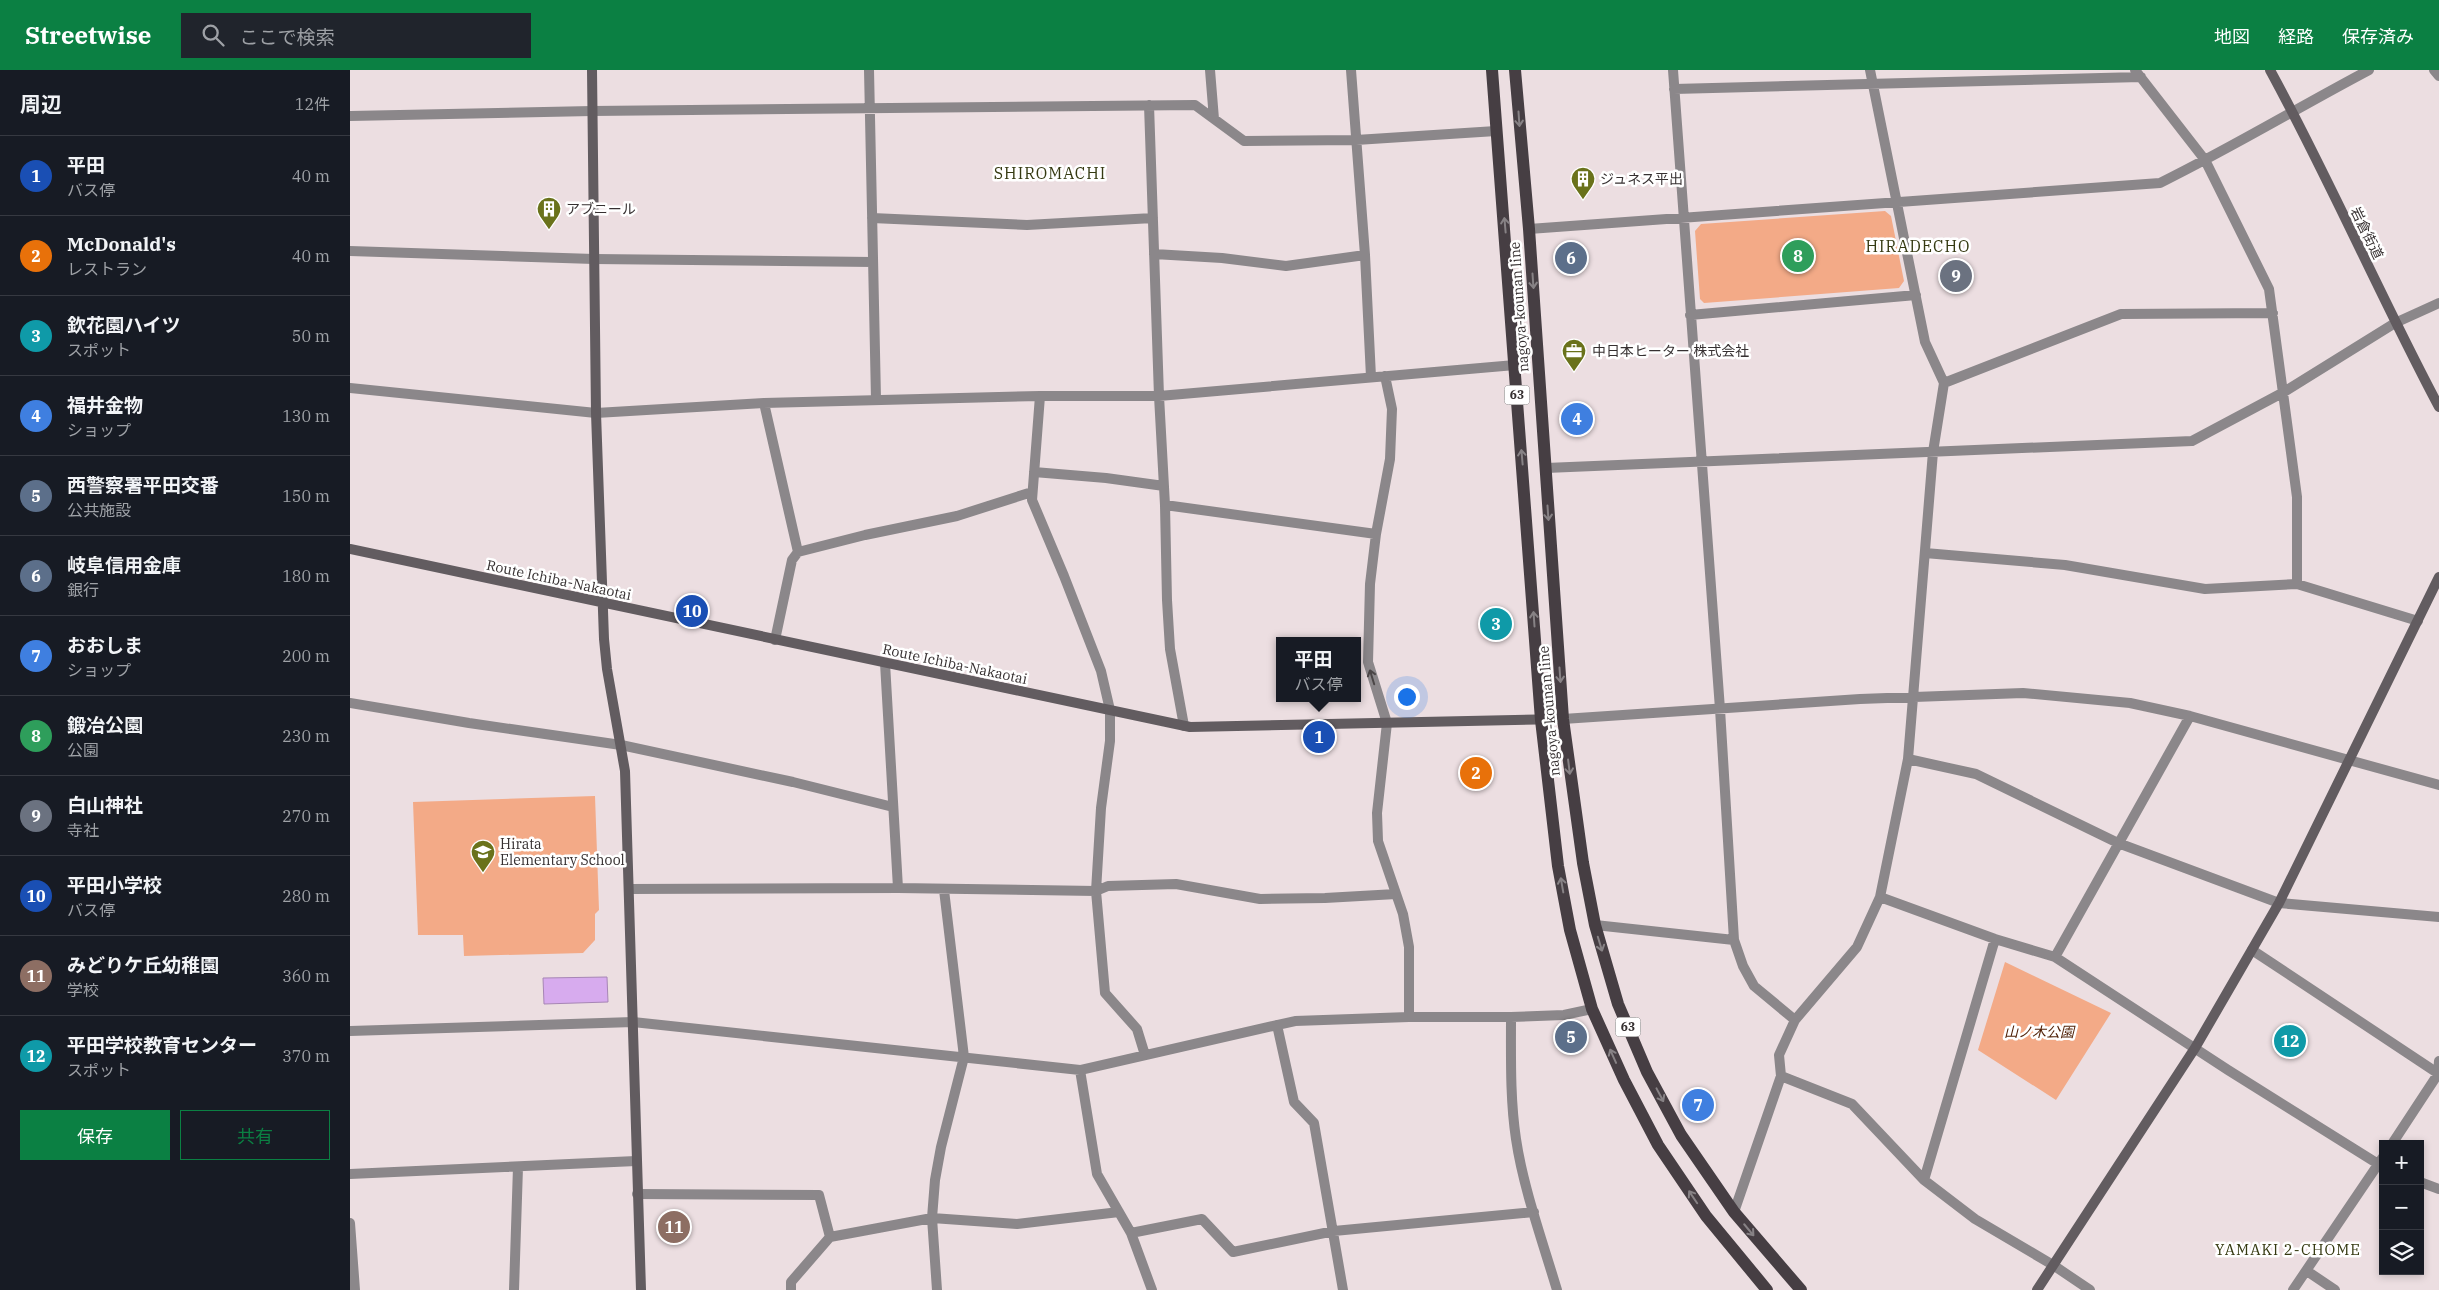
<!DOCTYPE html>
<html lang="ja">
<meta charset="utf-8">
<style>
body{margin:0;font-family:"IBM Plex Serif","Noto Sans JP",serif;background:#20242c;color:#f1f3f6}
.controls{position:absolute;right:15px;bottom:15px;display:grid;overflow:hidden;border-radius:0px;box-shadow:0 2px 8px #0003}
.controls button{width:45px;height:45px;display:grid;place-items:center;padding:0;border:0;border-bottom:1px solid #363941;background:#171b24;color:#f1f3f6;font:25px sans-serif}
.you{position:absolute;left:1056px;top:626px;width:18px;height:18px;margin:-12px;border:4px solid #fff;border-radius:50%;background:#1a73e8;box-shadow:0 0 0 8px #1a73e833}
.badge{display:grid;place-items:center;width:32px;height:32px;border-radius:50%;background:#0b8043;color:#fff;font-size:16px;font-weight:700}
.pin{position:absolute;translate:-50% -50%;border:2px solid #fff;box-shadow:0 1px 5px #0006}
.popup{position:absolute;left:926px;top:567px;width:85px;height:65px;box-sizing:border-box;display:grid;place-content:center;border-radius:0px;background:#171b24;filter:drop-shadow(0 1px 4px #0005);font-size:16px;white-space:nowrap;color:#9ea1a6}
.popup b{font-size:19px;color:#f1f3f6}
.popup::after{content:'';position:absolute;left:50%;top:100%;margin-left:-10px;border:10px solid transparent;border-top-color:#171b24}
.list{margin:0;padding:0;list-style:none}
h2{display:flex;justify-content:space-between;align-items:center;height:65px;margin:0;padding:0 20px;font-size:21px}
h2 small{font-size:16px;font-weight:400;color:#9ea1a6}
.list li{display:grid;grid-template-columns:32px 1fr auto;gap:15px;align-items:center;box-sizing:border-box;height:80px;padding:0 20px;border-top:1px solid #363941}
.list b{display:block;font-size:19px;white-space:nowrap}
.list p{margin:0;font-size:16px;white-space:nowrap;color:#9ea1a6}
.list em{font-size:16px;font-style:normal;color:#9ea1a6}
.actions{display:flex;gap:10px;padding:15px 20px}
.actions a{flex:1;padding:11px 0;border:1px solid #0b8043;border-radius:0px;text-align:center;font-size:18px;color:#0b8043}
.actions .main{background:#0b8043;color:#fff}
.icon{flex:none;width:28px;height:28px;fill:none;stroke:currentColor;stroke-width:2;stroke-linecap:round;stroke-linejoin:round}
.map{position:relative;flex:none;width:2089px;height:1220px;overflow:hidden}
header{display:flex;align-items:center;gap:30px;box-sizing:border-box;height:70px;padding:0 25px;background:#0b8043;color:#fff}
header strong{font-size:24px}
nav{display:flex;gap:28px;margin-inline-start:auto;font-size:18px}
.search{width:350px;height:45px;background:#20242c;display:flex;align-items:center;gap:12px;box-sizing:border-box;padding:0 18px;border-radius:0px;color:#9ea1a6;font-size:19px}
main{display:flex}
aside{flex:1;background:#171b24}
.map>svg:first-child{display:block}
</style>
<header>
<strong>Streetwise</strong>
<div class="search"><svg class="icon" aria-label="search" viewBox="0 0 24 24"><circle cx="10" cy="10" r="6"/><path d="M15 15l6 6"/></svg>ここで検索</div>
<nav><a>地図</a><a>経路</a><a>保存済み</a></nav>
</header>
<main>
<aside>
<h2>周辺<small>12件</small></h2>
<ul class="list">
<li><span class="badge" style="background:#1a4fb4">1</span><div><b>平田</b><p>バス停</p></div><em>40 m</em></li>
<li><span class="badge" style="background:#e8710a">2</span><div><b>McDonald's</b><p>レストラン</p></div><em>40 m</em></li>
<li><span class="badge" style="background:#0f9aa8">3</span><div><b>欽花園ハイツ</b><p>スポット</p></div><em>50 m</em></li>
<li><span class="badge" style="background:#3f7fe0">4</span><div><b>福井金物</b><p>ショップ</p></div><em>130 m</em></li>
<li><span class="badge" style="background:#5c6f8a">5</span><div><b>西警察署平田交番</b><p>公共施設</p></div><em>150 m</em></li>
<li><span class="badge" style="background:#5c6f8a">6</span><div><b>岐阜信用金庫</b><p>銀行</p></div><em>180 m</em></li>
<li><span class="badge" style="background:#3f7fe0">7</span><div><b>おおしま</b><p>ショップ</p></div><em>200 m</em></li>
<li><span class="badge" style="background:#2e9e5b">8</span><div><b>鍛冶公園</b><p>公園</p></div><em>230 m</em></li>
<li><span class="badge" style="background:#6b7280">9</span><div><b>白山神社</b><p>寺社</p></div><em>270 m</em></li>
<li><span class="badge" style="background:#1a4fb4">10</span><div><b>平田小学校</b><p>バス停</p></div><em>280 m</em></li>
<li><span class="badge" style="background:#8d6e63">11</span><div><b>みどりケ丘幼稚園</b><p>学校</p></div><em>360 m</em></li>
<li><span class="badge" style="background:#0f9aa8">12</span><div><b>平田学校教育センター</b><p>スポット</p></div><em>370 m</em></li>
</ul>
<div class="actions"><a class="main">保存</a><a>共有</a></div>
</aside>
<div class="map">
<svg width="2089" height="1220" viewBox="0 0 2089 1220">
<rect width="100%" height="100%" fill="#ecdee1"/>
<path fill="#f3aa87" d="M1535,141l6,5 13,65 -5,7 -195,15 -4,-4 -5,-68 6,-7z
M245,726l4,114 -4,4v26l-12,13 -119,3 -1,-21h-45l-5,-133z
M1655,892l106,51 -55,87 -78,-50z"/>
<path fill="#d7abee" stroke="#a786b5" d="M257,907l1,25 -64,2 -1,-26z"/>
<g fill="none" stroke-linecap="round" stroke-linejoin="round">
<path stroke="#8b878a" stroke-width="10" d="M519,0l7,329
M860,0l4,49
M1001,0l14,185 6,122
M1323,0l47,639 14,231 9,26 11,20 41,34
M1520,0l55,272 19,41 -11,69 -25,307 -28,138 -23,50 -62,73 -16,35 2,21 71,28 72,76 51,39 78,46 37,25
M1785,0l70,90 64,129 28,208v87
M2084,0l5,6
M1324,19l467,-12
M799,35l10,291 6,109 2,95 3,49 14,77
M0,46l242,-5 603,-6 49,36 112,-1 140,-9
M522,148l155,7 126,-7
M1179,159l631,-46c71,-35 139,-76 209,-113
M0,181l244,8 279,3
M804,184l68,4 64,8 79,-11
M1340,245l226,-20
M1035,306l7,33 -2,50 -14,75 -6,50 -2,78 19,61 -10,90 1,28 25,73 6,33v70
M1594,313l177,-69 152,-1
M0,318l246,25 168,-10 276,-7h119l356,-31
M690,326l-8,104 32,76 37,95 9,39v31l-9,67 -5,83 9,102 32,36 8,26
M414,333l34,149 -6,8 -17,80
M1196,398l646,-27 92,-49 111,-69 44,-20
M684,402l72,6 58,8
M815,435l211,29
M448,482l67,-17 92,-19 75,-24
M1575,483l140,12 140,24 92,-5 121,37
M535,593l13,225
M0,633l119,20 152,22 172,37 100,25
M1213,649l297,-20 163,-6 107,10 60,13 249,69
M1558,689l68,15 142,69 161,60 160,14
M279,819l269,-1 198,3 12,-5 68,-2 84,15 65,-1 71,-4
M1530,827l115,42 60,18 173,113 155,97
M1245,855l139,15
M1902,880l187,124
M1705,887l135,-241
M1161,947c0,41 -1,82 5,122 7,48 27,104 41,151
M927,955l17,77 20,21 29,167
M0,961l283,-9 447,48 215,-49 114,-4h102l53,-2 28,-6
M730,1000l17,104 34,59 21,57
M2042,1074l46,-70 1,-13
M0,1104l286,-13
M1574,1110l71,-241
M2070,1112l19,7
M287,1124l182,1 11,42
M1384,1142l47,-136
M0,1153l5,67
M781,1163l71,-14 31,33 101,-21 200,-19
M1957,1201l28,19
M164,1220l4,-123
M441,1220v-8l39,-45 102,-19 85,6 102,-12
M587,1220l-5,-72 3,-38 6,-33 23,-90 -20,-167
M1943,1220l90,-133"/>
<path stroke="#625c60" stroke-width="10" d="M242,0l4,343 8,226 3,30 18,102 16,519
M1920,0c60,110 110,226 169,337
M0,479l840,178 373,-8
M1687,1220l158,-242 84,-145 160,-326"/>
<path stroke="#463e43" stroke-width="12" d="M1142,0l49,650 17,146 12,64 22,79 32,71 34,65 48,71 61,74
M1165,0l14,159 34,490 20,144 12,62 23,79 29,68 34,63 53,77 67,78"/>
</g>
<defs><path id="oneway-shaft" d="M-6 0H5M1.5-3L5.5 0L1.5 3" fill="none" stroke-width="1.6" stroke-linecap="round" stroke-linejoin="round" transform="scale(1.25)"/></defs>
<g stroke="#878285">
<use href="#oneway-shaft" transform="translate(1169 49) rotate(86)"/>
<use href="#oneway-shaft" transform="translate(1155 155) rotate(-95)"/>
<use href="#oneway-shaft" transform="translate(1183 211) rotate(86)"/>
<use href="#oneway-shaft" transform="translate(1172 387) rotate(-95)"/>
<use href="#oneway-shaft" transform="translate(1198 443) rotate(86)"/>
<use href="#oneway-shaft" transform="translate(1184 549) rotate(-94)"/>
<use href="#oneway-shaft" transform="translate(1210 605) rotate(86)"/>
<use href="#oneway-shaft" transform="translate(1219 697) rotate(83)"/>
<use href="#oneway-shaft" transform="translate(1212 815) rotate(-100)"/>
<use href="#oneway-shaft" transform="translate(1250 874) rotate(73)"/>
<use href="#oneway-shaft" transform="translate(1263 986) rotate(-114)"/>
<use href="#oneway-shaft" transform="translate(1310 1025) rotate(62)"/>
<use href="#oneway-shaft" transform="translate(1343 1127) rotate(-124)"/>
<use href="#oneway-shaft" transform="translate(1399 1160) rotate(50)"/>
</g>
<use stroke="#4b4647" href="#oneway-shaft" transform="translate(1022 607) rotate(-107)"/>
<defs>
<symbol id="building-pin" viewBox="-11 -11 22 30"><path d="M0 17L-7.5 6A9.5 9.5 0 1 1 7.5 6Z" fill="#6a721b" stroke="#fff"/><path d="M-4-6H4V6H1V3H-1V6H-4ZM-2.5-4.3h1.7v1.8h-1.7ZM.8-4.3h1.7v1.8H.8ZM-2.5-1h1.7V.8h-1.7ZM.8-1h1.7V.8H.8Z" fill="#fff"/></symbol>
<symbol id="office-pin" viewBox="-11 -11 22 30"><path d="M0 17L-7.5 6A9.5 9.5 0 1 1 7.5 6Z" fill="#6a721b" stroke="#fff"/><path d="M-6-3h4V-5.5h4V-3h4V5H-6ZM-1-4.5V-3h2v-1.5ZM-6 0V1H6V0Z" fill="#fff"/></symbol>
<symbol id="school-pin" viewBox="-11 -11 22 30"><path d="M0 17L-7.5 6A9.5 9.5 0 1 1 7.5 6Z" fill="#6a721b" stroke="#fff"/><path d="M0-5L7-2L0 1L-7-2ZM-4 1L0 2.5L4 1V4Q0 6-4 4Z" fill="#fff"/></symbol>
</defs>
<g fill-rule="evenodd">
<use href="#building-pin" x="1219" y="95" width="28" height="38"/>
<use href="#building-pin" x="185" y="125" width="28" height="38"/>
<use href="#office-pin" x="1210" y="267" width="28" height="38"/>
<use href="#school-pin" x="119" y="768" width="28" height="38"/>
</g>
<g text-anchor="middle" stroke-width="5" stroke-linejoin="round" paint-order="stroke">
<g fill="#fff" stroke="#726e6f" stroke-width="1">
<rect x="1154.5" y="315.5" width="25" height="19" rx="4"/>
<rect x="1265.5" y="947.5" width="25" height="19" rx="4"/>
</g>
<g font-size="12" font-weight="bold" fill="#363031">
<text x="1167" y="329">63</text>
<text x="1278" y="961">63</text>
</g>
<g font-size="14" fill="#363031" stroke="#fff" text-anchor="start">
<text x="1250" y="114">ジュネス平出</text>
<text x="216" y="144">アブニール</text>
<text x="1242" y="286">中日本ヒーター 株式会社</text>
<text x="150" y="779">Hirata<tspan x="150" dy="16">Elementary School</tspan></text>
</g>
<g font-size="14" fill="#363031" stroke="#fff">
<text transform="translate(2017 163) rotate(64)" y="5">岩倉街道</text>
<text transform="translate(1169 237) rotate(-94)" y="5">nagoya-kounan line</text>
<text transform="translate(209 510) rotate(12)" y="5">Route Ichiba-Nakaotai</text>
<text transform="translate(605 594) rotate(12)" y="5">Route Ichiba-Nakaotai</text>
<text transform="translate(1199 641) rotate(-95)" y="5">nagoya-kounan line</text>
</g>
<g font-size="14" font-style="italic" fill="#4d1d03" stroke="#fff">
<text x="1689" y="967">山ノ木公園</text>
</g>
<g font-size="15" letter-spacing="1" fill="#353911" stroke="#fff">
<text x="1938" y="1185">YAMAKI 2-CHOME</text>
</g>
<g font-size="16" letter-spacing="1" fill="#353911" stroke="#fff">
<text x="700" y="109">SHIROMACHI</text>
<text x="1568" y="182">HIRADECHO</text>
</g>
</g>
</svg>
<div class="controls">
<button>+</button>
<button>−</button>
<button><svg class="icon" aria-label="layers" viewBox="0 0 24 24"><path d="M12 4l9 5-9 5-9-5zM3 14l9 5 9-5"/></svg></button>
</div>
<div class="you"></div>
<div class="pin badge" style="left:969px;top:667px;background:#1a4fb4">1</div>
<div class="popup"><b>平田</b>バス停</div>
<div class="pin badge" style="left:1126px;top:703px;background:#e8710a">2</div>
<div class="pin badge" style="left:1146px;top:554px;background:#0f9aa8">3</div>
<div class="pin badge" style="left:1227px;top:349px;background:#3f7fe0">4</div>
<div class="pin badge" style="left:1221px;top:967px;background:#5c6f8a">5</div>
<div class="pin badge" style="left:1221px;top:188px;background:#5c6f8a">6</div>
<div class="pin badge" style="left:1348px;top:1035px;background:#3f7fe0">7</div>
<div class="pin badge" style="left:1448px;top:186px;background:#2e9e5b">8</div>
<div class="pin badge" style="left:1606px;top:206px;background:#6b7280">9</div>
<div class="pin badge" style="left:342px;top:541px;background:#1a4fb4">10</div>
<div class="pin badge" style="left:324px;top:1157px;background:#8d6e63">11</div>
<div class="pin badge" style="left:1940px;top:971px;background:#0f9aa8">12</div>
</div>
</main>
